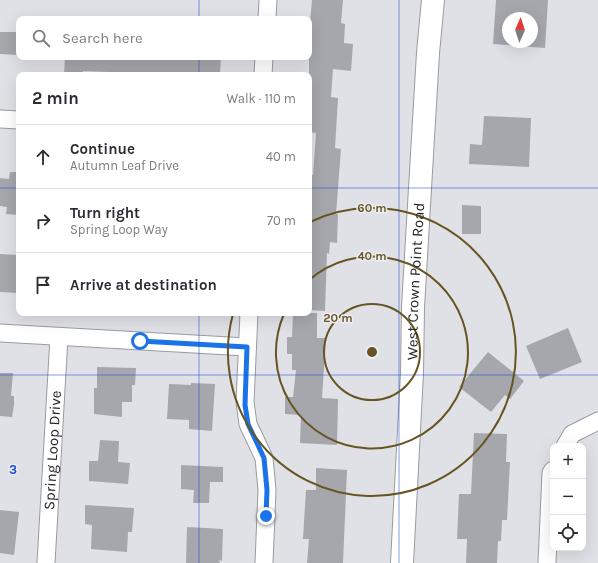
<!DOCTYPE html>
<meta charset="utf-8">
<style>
body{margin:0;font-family:Karla,sans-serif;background:#f7f7f7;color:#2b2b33}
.controls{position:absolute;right:12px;bottom:12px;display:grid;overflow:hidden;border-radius:8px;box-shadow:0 4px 16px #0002}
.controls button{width:36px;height:36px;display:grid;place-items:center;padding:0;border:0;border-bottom:1px solid #e1e1e2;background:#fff;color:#2b2b33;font:20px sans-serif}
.compass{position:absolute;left:502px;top:12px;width:36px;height:36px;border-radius:50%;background:#fff;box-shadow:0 4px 16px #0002;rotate:3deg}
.stop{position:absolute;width:12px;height:12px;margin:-9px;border:3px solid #1a73e8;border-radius:50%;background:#fff}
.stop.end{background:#1a73e8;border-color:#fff;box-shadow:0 1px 4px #0008}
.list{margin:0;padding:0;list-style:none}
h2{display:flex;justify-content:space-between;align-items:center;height:52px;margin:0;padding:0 16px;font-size:17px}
h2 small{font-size:13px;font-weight:400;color:#7c7c81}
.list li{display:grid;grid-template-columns:26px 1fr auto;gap:12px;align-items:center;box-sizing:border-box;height:64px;padding:0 16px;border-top:1px solid #e1e1e2}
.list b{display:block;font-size:15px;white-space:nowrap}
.list p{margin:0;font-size:13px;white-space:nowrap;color:#7c7c81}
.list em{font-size:13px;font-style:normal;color:#7c7c81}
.icon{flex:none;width:22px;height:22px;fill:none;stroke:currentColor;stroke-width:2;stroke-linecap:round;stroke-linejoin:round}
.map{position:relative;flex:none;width:598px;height:563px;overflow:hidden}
.search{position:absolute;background:#fff;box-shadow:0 4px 16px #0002;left:16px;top:16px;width:296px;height:44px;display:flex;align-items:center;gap:10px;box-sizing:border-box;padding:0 14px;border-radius:8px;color:#7c7c81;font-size:15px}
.panel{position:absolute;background:#fff;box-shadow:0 4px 16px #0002;left:16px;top:72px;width:296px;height:244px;border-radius:8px}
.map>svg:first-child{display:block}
</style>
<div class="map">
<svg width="598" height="563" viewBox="0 0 598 563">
<rect width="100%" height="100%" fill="#dfe1e6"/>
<path fill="#a5a7ac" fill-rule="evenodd" d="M312,0h31l-2,23 4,1 -1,19 9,1 -2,27 -18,-2 -2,28 7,1 -3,50 6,1 -5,65h2l-1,29 -7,-1 -1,12 -2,-1 -2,58 -16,-1v-86l2,-33h-2v-16h4l3,-42 -7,-1v-111h1z
M496,0h52l-3,48 -52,-4zM508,18h24v24h-24z
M0,32h19v23l-19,-1z
M65,57h156l-1,18h-85v-2l-52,-2v4h-19z
M484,116l47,2 -2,49 -60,-3 1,-20 12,1z
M10,172h9v43l-13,-1 1,-7 -7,-1v-28l9,1z
M462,205l19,1v28h-19z
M0,254l19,1v38l-19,-1z
M293,313h24v25h9l-4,60 16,1 -1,46 -37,-2 1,-28 -16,-1v-17h8l3,-27h-4v-16h-5v-17h5z
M568,328l14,34 -42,17 -14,-33z
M488,352l36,29 -14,18 -5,-4 -14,17 -32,-25z
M97,367l39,1 -1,17h-3v17h-10v15l-28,-3v-26h3z
M0,373h13l-2,23h3v9l-2,12 -12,-1z
M191,383l24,1 -3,47 -23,-2v-9l-22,-1 2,-35 22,1z
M474,433l33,1 -1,28h4l-3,58h-5l-1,21h-3l-1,22h-31l1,-24h-10l2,-45h12z
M100,440l19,1 -1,21 12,1 -2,21 -39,-3v-20h9z
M181,465l42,2v15h-13l-1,21h-16l1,-13 -13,-1z
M316,468l31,2 -4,93h-36l2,-24h-6l3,-49h10z
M85,505l49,3 -2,24h-4l-1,20 -36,-3 1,-24 -7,-1z
M0,510l19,2 -5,43 -14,-2z
M187,527l36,2 -1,32 -3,-1 1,3h-34z"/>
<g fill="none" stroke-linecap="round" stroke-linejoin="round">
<defs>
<g id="minor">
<path d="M267,19l1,-19"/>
<path d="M263,75l1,-18"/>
<path d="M0,119l19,1"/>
<path d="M249,313l-4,89 3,22 16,34 3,32 -3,73"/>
<path d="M0,333l247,14"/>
<path d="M565,446l7,-12 26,-13"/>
<path id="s1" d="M46,563l13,-226"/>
<path d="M547,563l4,-90 2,-3"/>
</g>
<g id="tertiary">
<path id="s2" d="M402,563l10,-190 1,-66 15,-254 5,-53"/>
</g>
</defs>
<use href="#minor" stroke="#999ba0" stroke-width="19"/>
<use href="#tertiary" stroke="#999ba0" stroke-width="24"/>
<use href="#minor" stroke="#fff" stroke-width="17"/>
<use href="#tertiary" stroke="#fff" stroke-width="22"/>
</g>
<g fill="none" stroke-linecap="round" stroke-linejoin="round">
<path stroke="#1a73e8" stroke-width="5" d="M140,341l107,6 -2,58 3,19 16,34 3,32 -1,26"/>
</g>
<path fill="none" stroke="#1d4ed8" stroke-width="1" stroke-opacity="0.55" d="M199,0v19M399,0v563M199,57v18M0,188h19M309,188h289M199,313v250M0,375h598"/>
<g fill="none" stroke="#685422" stroke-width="2">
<circle cx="372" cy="352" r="48"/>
<path d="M309 280A96 96 0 1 1 284 314"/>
<path d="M310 222A144 144 0 1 1 233 314"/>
</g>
<g text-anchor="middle" stroke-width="3" stroke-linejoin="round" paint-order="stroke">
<g font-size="15" fill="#252628" stroke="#eceef3">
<text dy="5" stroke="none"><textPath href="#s2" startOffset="282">West Crown Point Road</textPath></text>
<text dy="5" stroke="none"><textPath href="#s1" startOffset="113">Spring Loop Drive</textPath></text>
</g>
</g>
<g font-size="13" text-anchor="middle" font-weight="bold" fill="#1d4ed8" stroke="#eceef3" stroke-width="3" stroke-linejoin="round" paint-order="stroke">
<text x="13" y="474">3</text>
</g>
<circle cx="372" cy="352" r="6" fill="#685422" stroke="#eceef3" stroke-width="2"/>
<g font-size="12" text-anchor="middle" font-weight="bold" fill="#685422" stroke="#eceef3" stroke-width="3" stroke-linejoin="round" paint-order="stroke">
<text x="372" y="212">60 m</text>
<text x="372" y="260">40 m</text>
<text x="338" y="322">20 m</text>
</g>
</svg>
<div class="controls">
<button>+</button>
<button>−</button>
<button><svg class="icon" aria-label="locate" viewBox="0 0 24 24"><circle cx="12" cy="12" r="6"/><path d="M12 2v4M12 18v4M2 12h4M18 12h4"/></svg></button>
</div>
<svg class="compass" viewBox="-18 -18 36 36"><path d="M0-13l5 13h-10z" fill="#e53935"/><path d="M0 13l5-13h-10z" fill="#7c7c81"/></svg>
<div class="stop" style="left:140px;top:341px"></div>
<div class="stop end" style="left:266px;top:516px"></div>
<div class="search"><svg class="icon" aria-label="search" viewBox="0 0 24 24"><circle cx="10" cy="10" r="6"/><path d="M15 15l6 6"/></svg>Search here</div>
<section class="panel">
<h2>2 min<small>Walk · 110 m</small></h2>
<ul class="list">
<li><svg class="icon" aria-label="ahead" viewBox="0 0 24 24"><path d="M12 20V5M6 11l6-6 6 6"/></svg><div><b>Continue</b><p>Autumn Leaf Drive</p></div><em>40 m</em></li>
<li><svg class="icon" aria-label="right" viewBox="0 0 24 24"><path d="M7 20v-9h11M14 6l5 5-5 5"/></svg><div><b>Turn right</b><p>Spring Loop Way</p></div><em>70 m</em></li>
<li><svg class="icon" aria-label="arrive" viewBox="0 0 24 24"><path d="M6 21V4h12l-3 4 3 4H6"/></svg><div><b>Arrive at destination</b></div></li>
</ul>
</section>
</div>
